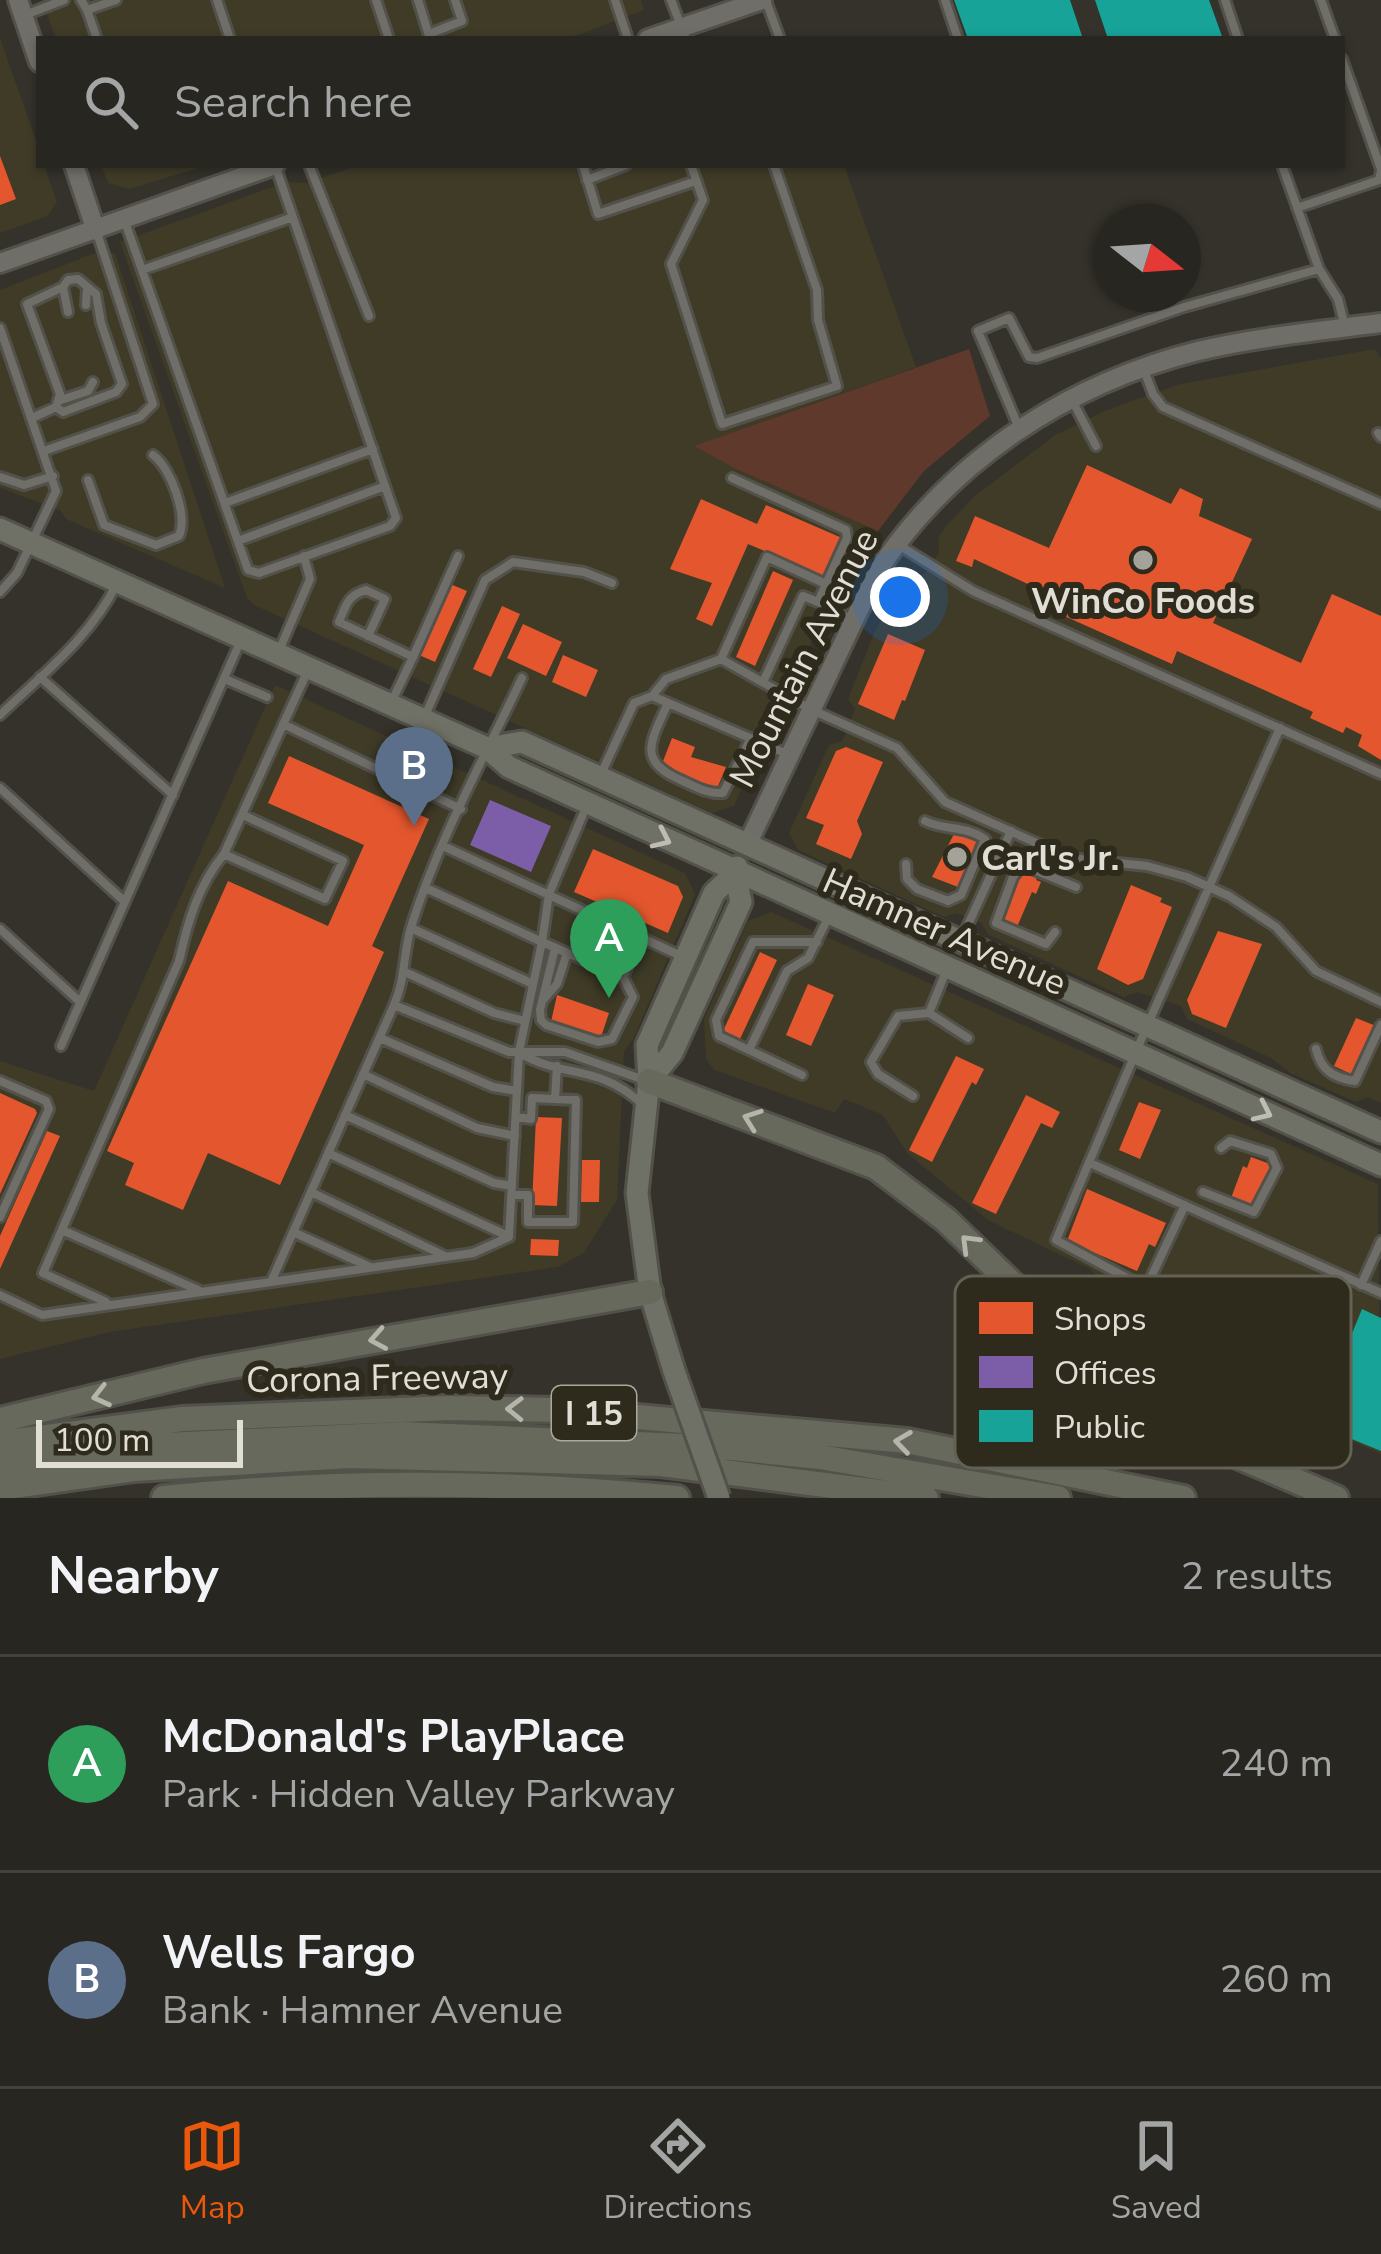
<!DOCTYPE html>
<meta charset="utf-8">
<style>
body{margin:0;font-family:"Nunito Sans",sans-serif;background:#33322d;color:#f1f3f6}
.compass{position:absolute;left:1093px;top:204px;width:108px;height:108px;border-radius:50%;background:#272620;box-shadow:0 3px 9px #0004;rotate:107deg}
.scale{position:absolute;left:36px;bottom:30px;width:207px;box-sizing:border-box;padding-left:12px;border:6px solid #e0ded5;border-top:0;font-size:33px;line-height:42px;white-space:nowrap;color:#e0ded5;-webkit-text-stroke:9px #2e2b1c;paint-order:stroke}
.you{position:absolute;left:900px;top:597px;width:42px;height:42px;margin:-30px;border:9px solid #fff;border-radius:50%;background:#1a73e8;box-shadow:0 0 0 18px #1a73e833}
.badge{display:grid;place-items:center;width:78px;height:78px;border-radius:50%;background:#ea580c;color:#fff;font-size:39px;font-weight:700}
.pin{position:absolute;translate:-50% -99px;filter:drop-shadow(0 3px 6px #0008)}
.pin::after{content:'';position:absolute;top:63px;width:42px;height:36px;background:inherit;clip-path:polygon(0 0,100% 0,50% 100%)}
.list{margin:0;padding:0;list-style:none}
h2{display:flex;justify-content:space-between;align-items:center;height:156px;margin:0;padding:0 48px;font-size:51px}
h2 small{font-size:39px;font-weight:400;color:#a4a5a5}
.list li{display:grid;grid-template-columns:78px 1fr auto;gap:36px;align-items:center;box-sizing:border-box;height:216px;padding:0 48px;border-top:3px solid #43433e}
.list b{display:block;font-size:45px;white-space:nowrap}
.list p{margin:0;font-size:39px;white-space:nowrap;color:#a4a5a5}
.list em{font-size:39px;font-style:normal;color:#a4a5a5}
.icon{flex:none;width:66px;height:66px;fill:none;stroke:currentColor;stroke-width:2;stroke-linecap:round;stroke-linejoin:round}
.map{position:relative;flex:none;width:1381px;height:1498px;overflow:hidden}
.search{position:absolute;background:#272620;box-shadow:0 3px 9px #0004;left:36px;right:36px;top:36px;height:132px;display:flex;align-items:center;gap:30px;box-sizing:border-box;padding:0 42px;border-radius:0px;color:#a4a5a5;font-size:45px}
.sheet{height:588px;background:#272620}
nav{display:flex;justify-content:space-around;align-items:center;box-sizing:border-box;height:168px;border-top:3px solid #43433e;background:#272620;font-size:33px;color:#a4a5a5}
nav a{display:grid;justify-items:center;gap:6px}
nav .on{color:#ea580c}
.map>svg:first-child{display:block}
</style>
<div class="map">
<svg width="1381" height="1498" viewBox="0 0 1381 1498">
<rect width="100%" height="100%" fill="#34322a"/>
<path fill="#3f3b27" d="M42,0h599l3,10 -77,29h-511z
M0,38l39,111v16h5l13,37 -9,14 -48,17z
M101,165h107l-79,24 -21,-6z
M359,165h485l72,202 -221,79 41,23 142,62 -41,62 -69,134 -34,79 -22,7 -456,-207 -9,-8 -127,-356 166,-60 21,1z
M95,253h20l110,335 -159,-69 -5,-8 -61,-23v-198z
M1375,349l6,9v745l-13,-6 -12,5 -66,-29 -19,-15 -84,-39 -6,-13 -44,-14 -13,5 -135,-62 -8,-12 -24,-10 -13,4 -146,-67 -9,-17 40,-88 13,-4 3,-6 10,-26 -7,-10 27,-68 24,-44 6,-8 19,-5 15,-21 -1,-14 8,-13 29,-30 80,-61 52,-25 73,-26z
M275,685l410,188 10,21 -3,8 -58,136 -10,13 -7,149 -33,53 -26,14 -448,65 -110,27v-298l94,30z
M771,912l607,272 3,270 -189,-83 -102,-102 -102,-49 -81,-67 -24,-38 -39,-16 -9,14 -121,-43 -8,-11 -2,-40 44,-98z"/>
<path fill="#5e392c" d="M969,349l21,67 -66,55 -46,60 -142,-62 -42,-23z"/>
<path fill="#e4572e" d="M0,156l16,43 -16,6z
M1087,465l84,39 9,-16 23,11 -4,17 53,23 -39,84 88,40 31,-69 49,22v144l-23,-14 4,-11 -16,-8 -3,6 -33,-15 3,-6 -136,-61 -5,13 -128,-57 5,-13 -75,-35 -2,8 -16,-6 19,-45 74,32z
M701,499l56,25 9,-19 76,33 -17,39 -77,-33 -36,82 -16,-7 16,-36 -42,-14z
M773,571l20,9 -38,86 -19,-9z
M450,584l17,7 -32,71 -16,-7z
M502,606l18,8 -29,63 -18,-8z
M523,624l39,18 -16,34 -39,-18z
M888,634l37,16 -20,51 -3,-1 -8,20 -36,-16z
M563,655l35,15 -12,27 -34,-15z
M672,738l23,9 -4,10 35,10 -10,24 -56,-22z
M846,747l37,15 -26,59 5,13 -11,25 -35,-15 8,-19 -18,-7 30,-67z
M289,756l140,63 -57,127 12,6 -104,233 -72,-32 -25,57 -58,-25 9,-22 -27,-12 121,-270 100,45 36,-81 -96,-42z
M955,832l24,10 -21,45 -26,-10z
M593,849l85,37 5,11 -15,36 -94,-41z
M1025,869l13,6 -2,5 5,2 -5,12 -4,-2 -15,35 -18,-7 19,-46 4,2z
M1131,885l31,13 -2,4 12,5 -29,72 -15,6 -31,-16z
M1218,931l44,13 -36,84 -34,-14 -5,-14z
M760,952l17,8 -37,79 -17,-8z
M808,984l26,11 -23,51 -25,-11z
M557,995l52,18 -9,27 -49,-18z
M1356,1018l20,8 -23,49 -19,-9z
M956,1056l28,13 -8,16 -4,-3 -40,80 -23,-12z
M0,1093l35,16 2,4 -37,81z
M1026,1095l34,17 -8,16 -11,-5 -45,91 -24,-11z
M1139,1102l22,8 -21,49 -21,-9z
M536,1117l26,1 -5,88 -25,-1z
M47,1131l13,5 -60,133v-33z
M1251,1157l22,8 -19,41 -23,-8 12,-32 4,2z
M582,1160h18l-1,42h-18z
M1087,1189l79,34 -11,24 -6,-3 -12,27 -70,-30z
M531,1239l28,1 -1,16 -28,-1z"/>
<path fill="#7b5ea7" d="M490,800l61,26 -20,46 -61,-27z"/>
<path fill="#17a398" d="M954,0h116l13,39h-115z
M1095,0h114l14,39h-115z
M1362,1309l19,9v133l-66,-27z"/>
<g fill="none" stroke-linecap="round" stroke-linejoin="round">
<defs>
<path id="lane" d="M81,0l6,10 29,-10
M217,0l13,39
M376,0l13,39
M418,0l12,39
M615,0l13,39
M671,0l15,39
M945,0l13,39
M1225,0l13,39
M1321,0l14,39
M766,1l14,38
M87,10l10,29
M25,15l39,-15
M429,34l33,-13 -7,-21
M1342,59l39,110
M309,165l60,151
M583,165l15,49 98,-33
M691,165l12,35 -32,64 51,160 115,-38 -19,-66 -1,-30 -43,-125
M587,180l39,-15
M1297,208l82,-28 2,-9
M125,222l123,348 11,3 131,-47 6,-8 -121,-353
M1319,269l19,30 7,28
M142,270l151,-53
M86,305l1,-18
M0,328l56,163 -39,82 -17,19
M1144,370l9,24 10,13 218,97
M1072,400l24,46
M58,401l30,-10 5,-9
M56,407l7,5 53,-20 6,-8 -21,-61 -5,-29 -18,-15 -10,1 -5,7 5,25
M32,418l24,-11 4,-13 -33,-90 36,-17
M1019,428l-41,-97 31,-13 20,39 8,1 147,-51 135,-38 -37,-104
M1378,433l3,4
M44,451l96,-34 13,-13 -56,-171
M0,477l24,8 29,-9
M732,478l114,52 1,8 -21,46
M88,480l16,45 52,20 23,-9c9,-21 -8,-68 -26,-81
M225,503l148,-54
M238,541l147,-55
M897,544l76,47 408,183
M850,619l-32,-17 8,-18 -59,-27 -46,102 89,50 87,39 48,54 125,56 77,8 40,11 42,19 47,31 40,44 65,31
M368,636l17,-37 -19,-9c-18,5 -20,15 -27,32l74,35 -22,46
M278,653l32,-74 -6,-23
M413,657l45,-101
M721,659l-55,20 -14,17 135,58
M40,677l133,118
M225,679l42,18
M763,682l40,-86 15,6
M668,703c-18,40 -32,59 17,79 13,6 24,12 38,11l28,-55
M0,715c42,-40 92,-79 117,-132
M424,718l61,-138 28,-18 71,10 28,11
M283,724l178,85
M600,776l34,-73 18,-7
M0,788l125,114
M243,815l100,46 -18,38 -101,-45 84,-184
M443,846l238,110
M906,864l1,15 10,10 31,12 13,-6 24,-56c-21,-14 -39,-8 -60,-18
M426,888l116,54 7,-48 38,-89
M411,928l122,56
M0,929l80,73
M1055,932l-9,12 -50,-21 17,-46 7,-9 7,-1 49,20
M961,940l50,-109
M817,942h-64l-37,78 3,16 30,14 38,-79 21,-13 21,-42
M555,948l-15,62 1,10 5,5 52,17 14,-3 21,-42 -10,-20
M947,969l-18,44 39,25
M405,972l89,41 31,8
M544,999l13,-15 10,-31
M394,1005c12,-27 9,-54 18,-81 27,-85 72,-166 110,-246
M380,1038l113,49 24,4
M61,1046l180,-406
M1316,1049c5,21 17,29 39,32l26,-56
M749,1050l53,25
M520,1053c43,26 78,10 122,51
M363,1074l114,54 38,8
M0,1081l46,20 3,8 -49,108
M913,1096l-35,-22 -7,-12 27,-46 31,-3
M555,1099l2,-33
M345,1115l149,68 18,3
M328,1153l180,83
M1090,1163l291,130
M311,1192l134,64
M1203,1192l51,20 23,-44 -6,-14 -41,-13 -9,7
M512,1195h16v27h45l3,-122 -44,-2 -1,21 -15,-2
M1185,1205l-39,83 -90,-48 91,-214 133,-298
M62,1230l136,60
M293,1232l77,35
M271,1282l202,-29 36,-16 10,-185 23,-110 81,35 18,-40
M1361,1285l20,-44
M0,1295l42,20 229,-33 123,-277 115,47h56l82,29
M106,1302l-63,-29 136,-312c9,-40 19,-75 45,-107"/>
<path id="secondary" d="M18,0l21,62
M648,39l114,-39
M74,165l22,66
M0,263l275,-98
M748,843l129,-271c74,-112 190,-188 321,-221 59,-14 122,-20 183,-28"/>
<path id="primary" d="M0,529l487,219 22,19 872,398
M487,748l35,-6 859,390
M649,1081l23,-28 69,-151 -6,-29 2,-6
M674,1371l-24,-79 -13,-99 12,-112 -2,-36 67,-152 21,-20"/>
<path id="highway" d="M649,1081l227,86 70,53 178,172 83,51 129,55
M0,1420l203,-49 447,-79
M0,1443l182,-24 268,-11 108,2 349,31 276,57
M0,1466l166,-21 237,-11 329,14 88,9 238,41
M0,1488l134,-19 215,-13 312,8 265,34
M164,1498c169,-18 344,-17 513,0"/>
</defs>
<use href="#lane" stroke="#52514a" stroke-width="14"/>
<use href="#secondary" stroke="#52514a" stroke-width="24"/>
<use href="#primary" stroke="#52514a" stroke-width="27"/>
<use href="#highway" stroke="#52514a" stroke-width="30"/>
<use href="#lane" stroke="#706e68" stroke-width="8"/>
<use href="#secondary" stroke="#706e68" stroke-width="18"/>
<use href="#primary" stroke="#707166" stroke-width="21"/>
<use href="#highway" stroke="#68695d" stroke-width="24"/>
<defs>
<path id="primary-bridge" d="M674,1371l45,127"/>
</defs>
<use href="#primary-bridge" stroke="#52514a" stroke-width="27" stroke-linecap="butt"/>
<use href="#primary-bridge" stroke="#707166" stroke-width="21"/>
</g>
<defs><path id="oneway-chevron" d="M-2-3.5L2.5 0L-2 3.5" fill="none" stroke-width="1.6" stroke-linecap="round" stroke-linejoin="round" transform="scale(3)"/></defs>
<g stroke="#bebdb4">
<use href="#oneway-chevron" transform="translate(662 839) rotate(25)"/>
<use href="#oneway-chevron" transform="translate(1263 1112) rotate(25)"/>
</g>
<g stroke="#b6b5ab">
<use href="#oneway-chevron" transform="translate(752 1119) rotate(-160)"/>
<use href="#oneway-chevron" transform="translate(969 1243) rotate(-135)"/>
<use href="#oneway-chevron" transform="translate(378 1339) rotate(170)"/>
<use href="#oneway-chevron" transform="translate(101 1396) rotate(166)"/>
<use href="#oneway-chevron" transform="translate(515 1409) rotate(-179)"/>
<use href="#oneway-chevron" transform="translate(903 1442) rotate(-172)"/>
</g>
<g fill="#a4a299" stroke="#2e2b1c" stroke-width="4.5">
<circle cx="1143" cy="560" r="12"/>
<circle cx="957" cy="857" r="12"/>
</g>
<g text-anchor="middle" stroke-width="12" stroke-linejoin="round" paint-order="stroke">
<rect fill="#2e2b1c" stroke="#aba89e" stroke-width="3" x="552" y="1386" width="84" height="54" rx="9"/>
<g font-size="33" font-weight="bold" fill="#e0ded5">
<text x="594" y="1425">I 15</text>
</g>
<g font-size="36" font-weight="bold" fill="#e0ded5" stroke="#2e2b1c">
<text x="1143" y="613">WinCo Foods</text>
<text x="981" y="870" text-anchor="start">Carl's Jr.</text>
</g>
<g font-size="36" fill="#e0ded5" stroke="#2e2b1c">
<text transform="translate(803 658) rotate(-63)" y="13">Mountain Avenue</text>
<text transform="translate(945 931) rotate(24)" y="13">Hamner Avenue</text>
<text transform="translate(377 1377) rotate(-1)" y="13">Corona Freeway</text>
</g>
</g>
<rect x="955" y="1276" width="396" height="192" rx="18" fill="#2e2b1c" stroke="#636154" stroke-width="3"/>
<rect x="979" y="1302" width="54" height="32" fill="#e4572e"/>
<rect x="979" y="1356" width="54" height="32" fill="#7b5ea7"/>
<rect x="979" y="1410" width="54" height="32" fill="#17a398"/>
<g font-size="33" fill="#e0ded5">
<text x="1054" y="1330">Shops</text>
<text x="1054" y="1384">Offices</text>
<text x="1054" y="1438">Public</text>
</g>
</svg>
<svg class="compass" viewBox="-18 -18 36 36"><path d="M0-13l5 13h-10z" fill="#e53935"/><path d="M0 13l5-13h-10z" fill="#a4a5a5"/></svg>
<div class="scale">100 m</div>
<div class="you"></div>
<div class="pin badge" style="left:609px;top:998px;background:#2e9e5b">A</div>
<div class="pin badge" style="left:414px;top:826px;background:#5c6f8a">B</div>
<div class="search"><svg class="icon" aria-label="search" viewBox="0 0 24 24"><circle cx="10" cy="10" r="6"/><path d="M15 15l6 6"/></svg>Search here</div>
</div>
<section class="sheet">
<h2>Nearby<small>2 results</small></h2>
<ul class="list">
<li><span class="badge" style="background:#2e9e5b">A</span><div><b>McDonald's PlayPlace</b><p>Park · Hidden Valley Parkway</p></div><em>240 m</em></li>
<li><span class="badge" style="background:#5c6f8a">B</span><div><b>Wells Fargo</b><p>Bank · Hamner Avenue</p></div><em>260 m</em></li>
</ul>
</section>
<nav>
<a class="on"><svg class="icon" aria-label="map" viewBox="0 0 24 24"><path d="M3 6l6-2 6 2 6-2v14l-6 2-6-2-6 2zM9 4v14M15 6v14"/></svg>Map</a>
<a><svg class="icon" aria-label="directions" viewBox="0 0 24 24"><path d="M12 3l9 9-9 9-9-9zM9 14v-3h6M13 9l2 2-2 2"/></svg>Directions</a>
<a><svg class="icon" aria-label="saved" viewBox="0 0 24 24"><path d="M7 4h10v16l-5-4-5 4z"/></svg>Saved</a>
</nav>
